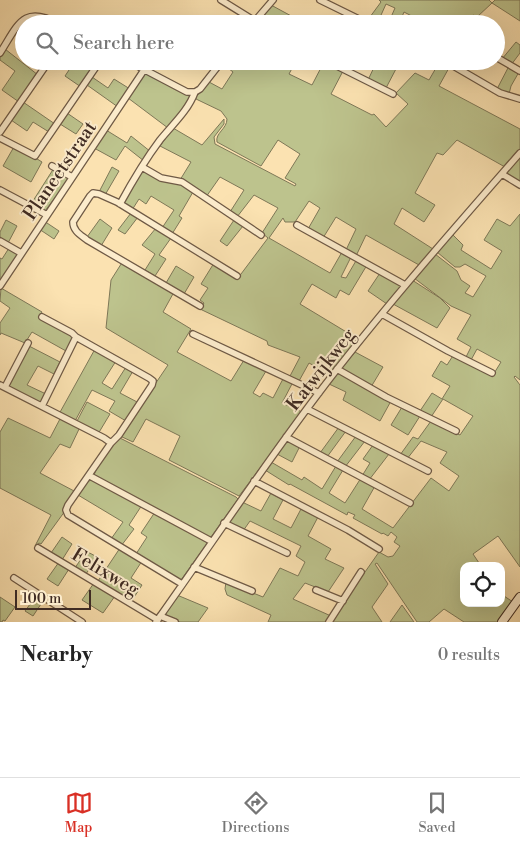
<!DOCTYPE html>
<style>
body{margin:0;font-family:"Libre Bodoni",serif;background:#f6f6f6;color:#222}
.controls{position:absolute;right:15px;bottom:15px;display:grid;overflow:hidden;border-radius:10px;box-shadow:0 5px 20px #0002}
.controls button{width:45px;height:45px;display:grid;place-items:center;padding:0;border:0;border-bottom:1px solid #e0e0e0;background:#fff;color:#222;font:25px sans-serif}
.scale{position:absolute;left:15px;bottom:12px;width:76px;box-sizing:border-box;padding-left:5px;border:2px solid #402c23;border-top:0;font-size:14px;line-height:18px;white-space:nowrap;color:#402c23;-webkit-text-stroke:4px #fceccc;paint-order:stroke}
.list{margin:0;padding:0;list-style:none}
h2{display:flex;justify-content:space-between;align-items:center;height:65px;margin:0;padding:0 20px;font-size:21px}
h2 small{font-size:16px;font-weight:400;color:#767676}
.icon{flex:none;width:28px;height:28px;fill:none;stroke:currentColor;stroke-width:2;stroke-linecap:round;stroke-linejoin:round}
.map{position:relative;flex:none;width:520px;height:622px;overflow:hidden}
.search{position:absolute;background:#fff;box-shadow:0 5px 20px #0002;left:15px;right:15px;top:15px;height:55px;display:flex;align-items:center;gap:12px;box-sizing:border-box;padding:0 18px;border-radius:28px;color:#767676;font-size:19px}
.sheet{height:155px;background:#fff}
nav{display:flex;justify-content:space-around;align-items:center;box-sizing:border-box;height:70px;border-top:1px solid #e0e0e0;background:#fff;font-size:14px;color:#767676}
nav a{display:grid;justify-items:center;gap:2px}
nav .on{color:#d93025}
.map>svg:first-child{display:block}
</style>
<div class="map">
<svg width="520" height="622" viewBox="0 0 520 622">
<rect width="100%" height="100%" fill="#fbe2b1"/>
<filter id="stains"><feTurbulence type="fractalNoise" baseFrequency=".004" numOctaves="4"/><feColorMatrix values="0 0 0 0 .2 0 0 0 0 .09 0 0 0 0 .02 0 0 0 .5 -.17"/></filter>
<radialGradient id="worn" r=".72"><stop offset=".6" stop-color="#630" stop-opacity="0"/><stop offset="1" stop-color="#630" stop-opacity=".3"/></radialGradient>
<path fill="#bdc38d" stroke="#7e7858" d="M379,0h110l3,3 3,-3h25v21l-28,-18 -15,14 -4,-2 -9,9h-37l-23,-12 -5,12h-11l7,-16 -9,-4 -9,20 -10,-3 14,-19z
M271,5l35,19h-50z
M516,42l4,3v8l-9,12 -9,-6z
M5,49l33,26 -19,27 -17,-12 13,-19 -15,-11v-4z
M63,61h15l14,10 -11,16 -16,-11 6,-9z
M225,61h38l7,4 2,-4h24l-7,13 23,11 12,-23 19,9 -12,23 41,21 2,-1 12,13 22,-23 -12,-11 19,-20 14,7 11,-19h1l9,5 -11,20 81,43v21l-15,17 -48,-27 -14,15 -6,-2 -22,40 20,12 -11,17 -22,-14 -8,16 39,25 -14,16 -53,-30 -10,21 -10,-6 10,-21 -20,-12 -13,21 -15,-9 12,-21 -11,-7 -14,21h-10l-2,-4 -14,20 61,35 12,-21 9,5 -10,20 5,1 11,-19 10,6 -18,30 -9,-5 -4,8 -24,-14 -12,20 58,35 -27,36 -22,-12 -10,18 -9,-5 10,-19 -32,-12 -1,-4 -67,-32 4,-6 -4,-3 8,-12 -7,-4 13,-21 24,15 30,-40 -6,-5 16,-25 -24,-13 -17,22 -7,-5 14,-22 -24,-13 -14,20 -26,-17 11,-18 -31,-16 13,-18 29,17 22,-26v5l-10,13 1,7 80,42 1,-2 -11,-6 15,-24 -22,-14 -17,26 -44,-24c-2,-9 10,-13 10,-23l-6,-8 -25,-12v-2l13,-15 13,7 11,-17 -10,-8z
M377,61h7l13,6 -11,21 -18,-8z
M509,66l10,6 -8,14 -2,8 -12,-5z
M145,73l46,24 -23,31 -40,-30z
M92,77l16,11 6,-9 16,10 -12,18 -31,-22z
M23,102l32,22 -6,8 -16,-10 -6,9 -16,-11z
M67,113l16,11 -7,10 -16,-10z
M106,130l21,13 4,-7 20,16 -7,9 -19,-15 -9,14 -22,-12z
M15,145l27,17 -11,20 -28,-16z
M520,157v26l-13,-7 -1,-3z
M112,167l7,4 -14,24 -6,-3z
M54,168l15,11 -24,32 -14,-7z
M143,170l33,11 17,11 -14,24 3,2 -10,16 -10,-6 12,-18 -23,-14 -5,8 -7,-5 -7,11 -7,-5v-4z
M131,213l7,4 -13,17 -7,-4z
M520,214v166l-5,-4 -1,1 6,8v182l-22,-31 -25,18 8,12h-17v37h37v-9l12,8 -14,20h-35l-20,-13 -15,13h-12l-40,-59 -2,1 13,20 -16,23 10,15h-52l49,-70 9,5 5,-1 7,-10 -6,-4 3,-5 -6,-5 -3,4 -5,-3 -1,1 -29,-16 2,-3 -7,-3 -1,3 -57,-31 -1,1 -24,-15 6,-8 31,18 2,-3 18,12 14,-23 7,4 -14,23 16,10 16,-25 14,8 -13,23 31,19 38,-50 18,13 10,-15 -19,-13 7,-11 -26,-11 -14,18 -7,-4 13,-18 5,2 13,-18 29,14 13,-19 -30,-17 -12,18 -11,-6 12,-18 10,6 8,-13 -18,-10 9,-15 6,4 7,-11 39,21 8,-13 -24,-13 -6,11 -5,-3 5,-10 -14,-8 14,-24 -20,-9 -37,-28 21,-24 22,17 4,9 9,6 -5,7 8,4 13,-21 -21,-12 -5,3h-5l-18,-15 15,-18 11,11 -2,5 30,19 11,-18 -18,-11 13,-21 13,7z
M100,219l12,9 -11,18 -14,-9z
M6,220l11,6 -9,17 -8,-4v-7z
M234,220l9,6 -16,20 -7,-5z
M44,221l15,10 -5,8 -15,-10z
M156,228l15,10 -12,17 7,4 -11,17 -10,-6 10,-16 -13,-9z
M9,248l8,6v2l-17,27v-25l2,1z
M123,261l51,31 -11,20 28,17 -14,23 54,29 13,-21 22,11 -13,22 7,4 3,-4 10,5 11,-21 9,5 -11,21 20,9 -63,84 -70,-36 11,-24 -34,-17 -13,23 -13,-6 48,-71 -62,-37 5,-48z
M176,266l18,11 -10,17 -18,-11z
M380,273l19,10 3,4 -15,17 -19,-13z
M412,280l28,18 10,10 -13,20 -44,-24z
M1,288l41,24 -3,5 32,16 3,4 -8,14 -34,-19 -7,11 -24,-10 -1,2v-12l10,-15 -10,-7z
M29,346l31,16 -6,12 -16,-8 -11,19 19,9 -5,9 -34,-16z
M95,349l21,12 -14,22 10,6 14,-22 7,4 -13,22 19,10 -13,18 -17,-10 6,-10 -23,-11 -17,31 -16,-7z
M355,352l28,15 -12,20 -30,-18z
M340,373l51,28 -11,20 -37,-21 3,-8 -17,-8 8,-10z
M87,402l23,12 -12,20 -21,-13z
M402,407l18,9 -12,19 -17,-10z
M61,417l19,10 -10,21 -10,-4 -20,29 36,19 -11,19 -24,33 -2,-1 -4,3 16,-31 -51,-27v-56l8,-14 42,20z
M339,427l7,4 -19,26 -7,-4z
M356,436l9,5 -20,26 -8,-5z
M118,437l118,60 2,2 -27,38h-3l-114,-62 4,-10z
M287,440l13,6 -8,16 -15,-8z
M373,445l16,9 -20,26 -7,-4 8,-13 -7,-4z
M93,480l49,25 -13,20 5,4 -13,17 -10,-7 12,-17 -45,-27 10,-14z
M271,493l12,7 -10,19 18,9 10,-19 17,8 -10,19 23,13 -6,10 19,9 -16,24 -23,-9 -12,16 38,17 -5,6h-58l3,-7 -44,-20 -2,-6 1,-7 37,15 17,-29 18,8 7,-14 -9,-6 5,-10 -51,-25 -7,10 -16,-7 15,-22 19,9z
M155,512l53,30 -27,38 -45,-26 11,-17 -6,-4z
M62,537l10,7 -10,16 -11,-7z
M120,548l22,13 -11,17 11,7 -11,17 -33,-21z
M86,551l11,6 -11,17 -11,-6z
M59,562l10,7 -11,17 -11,-7z
M94,583l21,13 -12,17 -21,-13z
M177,595l31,13 -10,14h-18l-14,-7 1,-5z
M36,596l7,5 -10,15 -8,-5z
M0,597l15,10 -10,14 -2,-1 -1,2h-2z
M402,605l12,17h-24z"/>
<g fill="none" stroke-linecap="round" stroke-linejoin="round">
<defs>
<path id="street" d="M221,0l34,21
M320,0l49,24
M254,22l19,-22
M0,53c18,-28 23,-49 59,-29
M496,57l24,14
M128,61l59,31h8l5,-3 22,-28
M327,61l66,33
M445,61l55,32 20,6
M0,132l49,-71
M0,138l35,18 65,-95
M52,166l20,11
M142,167l19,11 21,4 79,53
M502,174l18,11
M0,190l47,25
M120,204c12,-22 25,-44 40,-64 12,-15 28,-29 35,-48
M297,225l108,60
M0,241l21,12
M0,286l144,-216
M200,306l-113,-66c-6,-5 -14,-9 -14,-18l17,-26 3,-3 6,1 18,8 120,74
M382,314l66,37 44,22
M42,317l30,16 4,4 73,41 4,3 -1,4 -33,50 -8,8
M193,334l126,59
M337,369l49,28 70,34
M0,385l104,53 7,5 -43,62 -2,5 2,5 114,69
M5,387l23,-44
M42,406l34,-69
M307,409l121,62
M286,437l124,66
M90,476l121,65
M254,481l94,49 31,19
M224,523l63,30
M38,548l120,72
M194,567l58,24
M14,578l68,44
M316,590l27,11
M160,616l15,6
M156,622c54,-76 106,-154 162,-228 64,-84 133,-162 202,-241
M329,622l32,-50"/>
<path id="secondary" d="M502,622l18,-25"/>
</defs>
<use href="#street" stroke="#6f5a46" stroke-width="8"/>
<use href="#secondary" stroke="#402c23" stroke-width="10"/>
<use href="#street" stroke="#fceccc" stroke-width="5.5"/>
<use href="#secondary" stroke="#fceccc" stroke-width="8"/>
</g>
<g text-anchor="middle" stroke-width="4" stroke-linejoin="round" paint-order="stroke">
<g font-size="19" fill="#402c23" stroke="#fceccc">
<text transform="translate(59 170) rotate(-56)" y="7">Planeetstraat</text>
<text transform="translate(320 369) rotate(-52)" y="7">Katwijkweg</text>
<text transform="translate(106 571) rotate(31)" y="7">Felixweg</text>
</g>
</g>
<rect width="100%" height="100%" filter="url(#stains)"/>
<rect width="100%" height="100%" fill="url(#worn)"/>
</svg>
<div class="controls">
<button><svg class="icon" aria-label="locate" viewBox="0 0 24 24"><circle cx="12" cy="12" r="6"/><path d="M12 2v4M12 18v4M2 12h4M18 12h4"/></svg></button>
</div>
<div class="scale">100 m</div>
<div class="search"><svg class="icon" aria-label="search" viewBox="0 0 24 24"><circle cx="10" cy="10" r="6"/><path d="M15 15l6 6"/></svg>Search here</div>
</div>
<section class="sheet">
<h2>Nearby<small>0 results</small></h2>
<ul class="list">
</ul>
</section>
<nav>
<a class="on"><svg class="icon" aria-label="map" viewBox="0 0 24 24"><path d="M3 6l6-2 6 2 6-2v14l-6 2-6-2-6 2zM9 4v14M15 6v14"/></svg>Map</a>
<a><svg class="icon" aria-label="directions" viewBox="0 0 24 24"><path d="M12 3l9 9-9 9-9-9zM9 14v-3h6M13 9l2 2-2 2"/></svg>Directions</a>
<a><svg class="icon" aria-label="saved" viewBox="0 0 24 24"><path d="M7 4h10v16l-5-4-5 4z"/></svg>Saved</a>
</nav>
